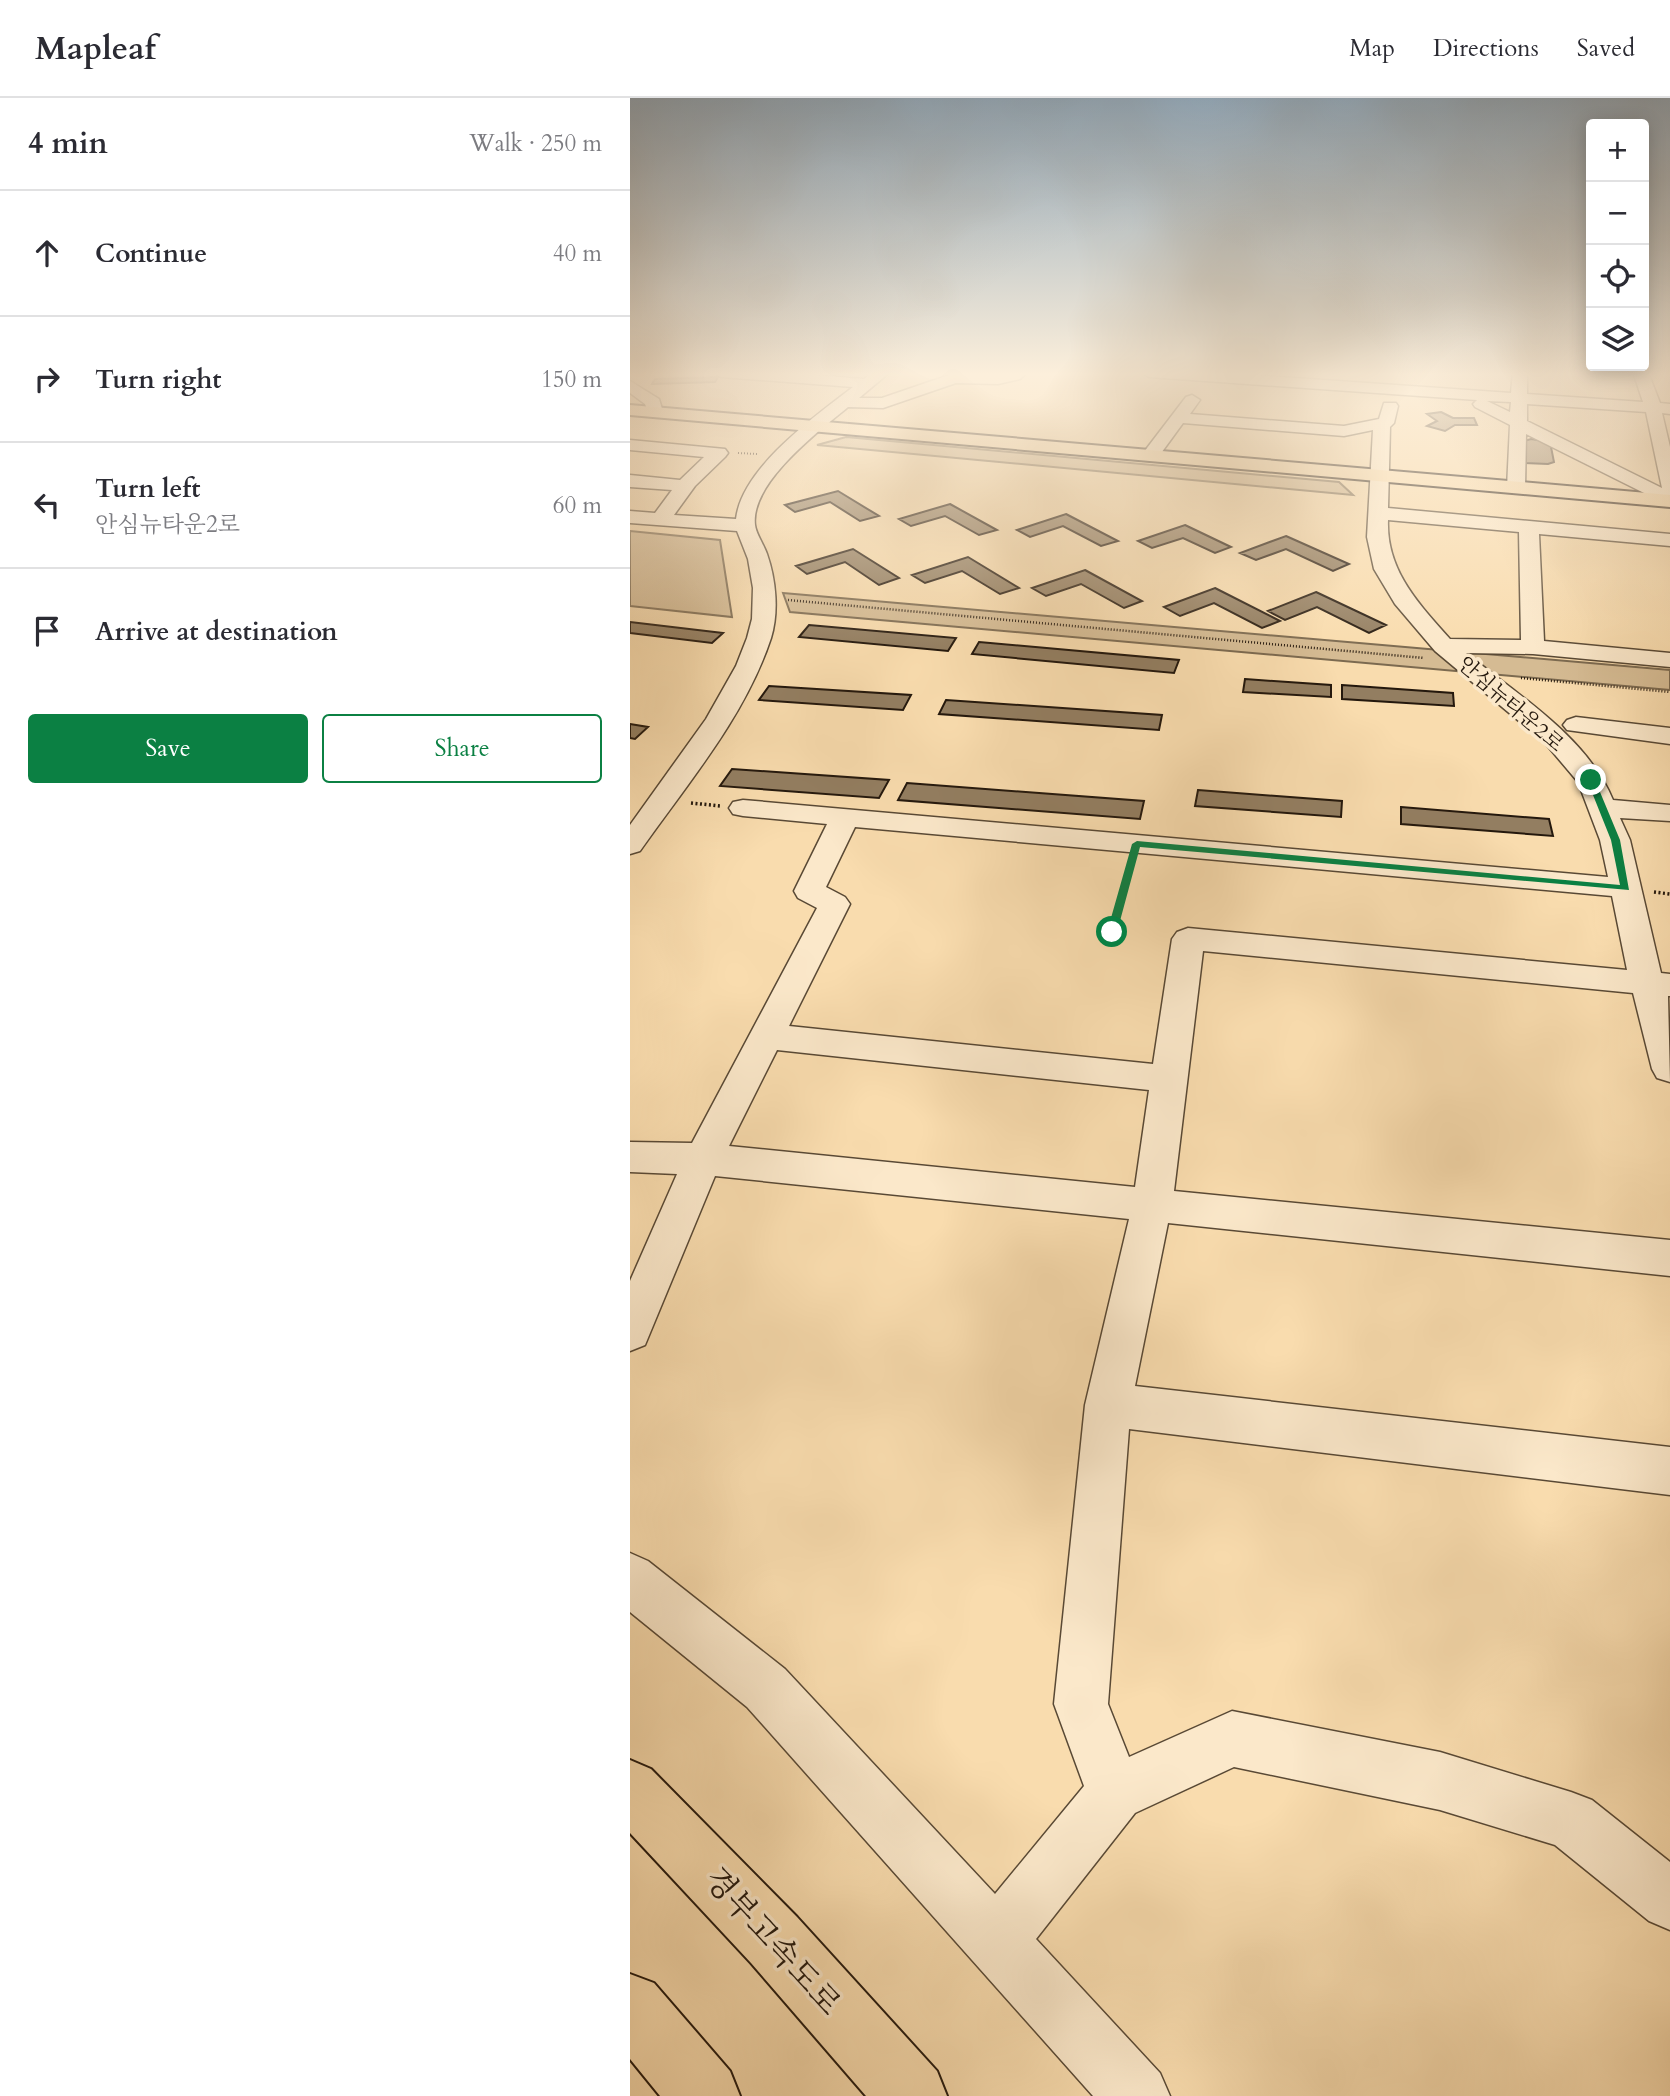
<!DOCTYPE html>
<meta charset="utf-8">
<style>
body{margin:0;font-family:Cardo,"Noto Serif KR",serif;background:#f7f7f7;color:#2b2b33}
.controls{position:absolute;right:21px;top:21px;display:grid;overflow:hidden;border-radius:7px;box-shadow:0 4px 18px #0003}
.controls button{width:63px;height:63px;display:grid;place-items:center;padding:0;border:0;border-bottom:2px solid #e1e1e2;background:#fff;color:#2b2b33;font:35px sans-serif}
.stop{position:absolute;width:21px;height:21px;margin:-16px;border:5px solid #0b8043;border-radius:50%;background:#fff}
.stop.end{background:#0b8043;border-color:#fff;box-shadow:0 2px 7px #0008}
.list{margin:0;padding:0;list-style:none}
h2{display:flex;justify-content:space-between;align-items:center;height:91px;margin:0;padding:0 28px;font-size:30px}
h2 small{font-size:23px;font-weight:400;color:#7c7c81}
.list li{display:grid;grid-template-columns:46px 1fr auto;gap:21px;align-items:center;box-sizing:border-box;height:126px;padding:0 28px;border-top:2px solid #e1e1e2}
.list b{display:block;font-size:26px;white-space:nowrap}
.list p{margin:0;font-size:23px;white-space:nowrap;color:#7c7c81}
.list em{font-size:23px;font-style:normal;color:#7c7c81}
.actions{display:flex;gap:14px;padding:21px 28px}
.actions a{flex:1;padding:16px 0;border:2px solid #0b8043;border-radius:7px;text-align:center;font-size:24px;color:#0b8043}
.actions .main{background:#0b8043;color:#fff}
.icon{flex:none;width:38px;height:38px;fill:none;stroke:currentColor;stroke-width:2;stroke-linecap:round;stroke-linejoin:round}
.map{position:relative;flex:none;width:1040px;height:1998px;overflow:hidden}
header{display:flex;align-items:center;gap:42px;box-sizing:border-box;height:98px;padding:0 35px;background:#fff;border-bottom:2px solid #e1e1e2}
header strong{font-size:33px}
nav{display:flex;gap:38px;margin-inline-start:auto;font-size:24px}
main{display:flex}
aside{flex:1;background:#fff}
.map>svg:first-child{display:block}
</style>
<header>
<strong>Mapleaf</strong>
<nav><a>Map</a><a>Directions</a><a>Saved</a></nav>
</header>
<main>
<aside>
<h2>4 min<small>Walk · 250 m</small></h2>
<ul class="list">
<li><svg class="icon" aria-label="ahead" viewBox="0 0 24 24"><path d="M12 20V5M6 11l6-6 6 6"/></svg><div><b>Continue</b></div><em>40 m</em></li>
<li><svg class="icon" aria-label="right" viewBox="0 0 24 24"><path d="M7 20v-9h11M14 6l5 5-5 5"/></svg><div><b>Turn right</b></div><em>150 m</em></li>
<li><svg class="icon" aria-label="left" viewBox="0 0 24 24"><path d="M17 20v-9H6M10 6l-5 5 5 5"/></svg><div><b>Turn left</b><p>안심뉴타운2로</p></div><em>60 m</em></li>
<li><svg class="icon" aria-label="arrive" viewBox="0 0 24 24"><path d="M6 21V4h12l-3 4 3 4H6"/></svg><div><b>Arrive at destination</b></div></li>
</ul>
<div class="actions"><a class="main">Save</a><a>Share</a></div>
</aside>
<div class="map">
<svg width="1040" height="1998" viewBox="0 0 1040 1998">
<rect width="100%" height="100%" fill="#f9dcae"/>
<filter id="stains"><feTurbulence type="fractalNoise" baseFrequency=".00286" numOctaves="4"/><feColorMatrix values="0 0 0 0 .2 0 0 0 0 .09 0 0 0 0 .02 0 0 0 .5 -.17"/></filter>
<radialGradient id="worn" r=".72"><stop offset=".6" stop-color="#630" stop-opacity="0"/><stop offset="1" stop-color="#630" stop-opacity=".3"/></radialGradient>
<path fill="#d5bb93" stroke="#7c6a50" stroke-width="2" d="M216,339l493,45 14,13 -536,-50z
M0,433l90,9 12,77 -102,-11z
M153,495l887,77v20l-880,-78z"/>
<path fill="#937e61" stroke="#24180d" stroke-width="2" d="M88,279l-3,5 -63,2 3,-5z
M811,314l12,6h21l3,7h-22l-10,6 -18,-5 10,-5 -10,-7z
M901,341l19,3 4,20 -6,2 -23,-1 -1,-22z
M208,393l41,25 -19,5 -30,-19 -35,10 -10,-7z
M320,406l47,26 -18,5 -34,-19 -34,10 -12,-7z
M436,416l52,27 -17,5 -38,-20 -33,11 -13,-7z
M555,427l46,22 -16,6 -32,-15 -31,10 -14,-7z
M656,438l63,28 -16,7 -47,-22 -30,11 -16,-7z
M223,451l46,29 -20,7 -34,-23 -38,12 -11,-8z
M338,459l51,31 -19,6 -38,-23 -37,12 -13,-8z
M455,472l57,31 -18,7 -43,-24 -35,12 -14,-8z
M585,490l65,33 -18,7 -48,-25 -34,13 -16,-9z
M686,494l70,33 -17,8 -52,-26 -32,13 -17,-9z
M0,524l93,11 -11,10 -82,-10z
M179,527l147,13 -8,13 -149,-14z
M349,544l200,18 -5,13 -202,-19z
M615,581l86,6v12l-88,-5z
M712,587l111,8 1,13 -112,-7z
M139,588l142,9 -8,15 -144,-10z
M316,602l216,15 -3,15 -220,-16z
M0,626l18,3 -13,12 -5,-1z
M102,671l157,11 -10,18 -159,-12z
M277,685l237,18 -4,18 -242,-19z
M568,692l144,11 -1,16 -146,-11z
M771,709l148,12 4,17 -152,-12z"/>
<g fill="none" stroke-linecap="round" stroke-linejoin="round">
<defs>
<path id="minor" d="M83,274h61l90,7 10,-7h16l-31,26h23l73,-25 73,-1 -8,7 -22,5 -42,-1 -73,25 -35,-1c-29,24 -98,76 -93,118 1,9 9,20 12,29 9,26 12,58 4,84 -26,79 -84,146 -131,213l-10,3v-29l76,-106 30,-53 11,-28 5,-19 1,-31 -5,-29 -11,-28 -107,-8v-12l25,2 17,-23 -42,-3v-12l50,5 24,-23 -74,-7v-10l95,9 3,4 -3,4 -30,29 -21,29 62,4c6,-51 78,-102 117,-132l-132,-10z
M511,274h69l301,21 2,-21h14v22l116,8 -10,-30h15l12,31 10,1v10l-8,-1 8,34v59l-144,-72 -1,54 -2,4h-14l-2,-4 3,-63 -35,-18 -2,-3 4,-4 -328,-23zM857,303l24,1 -1,10zM897,306l119,8 16,76 -135,-67z
M0,283l29,18 4,13 -2,3h-12l-4,-11 -15,-11z
M562,297l8,5 -10,14 154,12 35,-7 5,-16h12l2,3 -4,17 -4,4 -2,81 282,26v12l-131,-12 5,107 126,12v14l-137,-13 -67,-1c52,42 121,84 147,147l57,5v16l-50,-3 10,22 31,133 9,1v22h-2l2,86 -13,-4 -5,-9 -19,-76 -430,-42 -29,240 496,49v36l-502,-53 -33,163 535,61v48l-541,-66 -21,275 21,53 103,-46 208,41 131,40 21,8 78,62v68l-21,-9 -94,-76 -115,-35 -206,-43 -99,46 -99,126 124,134 10,23h-77l-346,-389 -117,-95v-59l18,8 137,108 210,225 89,-108 -30,-82 31,-299 44,-186 -414,-43 -70,169 -15,6v-70l47,-107 -47,-2v-30l62,1 125,-235 -19,-10 -4,-7 33,-67 -84,-8 -10,-2 -4,-6 4,-6 10,-2 865,77 -8,-37 -22,-58 -33,-39 -110,-92 -40,-47 -21,-35 -7,-32 6,-107 -29,6 -161,-13 -27,37h-12l-3,-4 3,-4 42,-55zM758,422l131,12 2,108 -71,-1c-32,-36 -64,-69 -62,-119zM225,729l757,69 15,74 -439,-42 -11,4 -5,7 -19,125 -364,-38 61,-122 -5,-7 -19,-10zM147,952l372,40 -14,97 -406,-41z
M946,619l94,11v16l-103,-14 -4,-5 4,-5z"/>
<path id="major" d="M0,307l1040,90v12l-1040,-92z"/>
<path id="highway" d="M0,1662l21,9 146,148 140,154 10,25h-81l-115,-133 -121,-130z
M0,1876l24,9 76,88 10,25h-80l-30,-37z"/>
</defs>
<use href="#minor" stroke="#594935" stroke-width="3"/>
<use href="#major" stroke="#24180d" stroke-width="4"/>
<use href="#highway" stroke="#24180d" stroke-width="4"/>
<path stroke="#24180d" stroke-width="2" stroke-dasharray="1 2" stroke-linecap="butt" d="M108,355l19,1"/>
<path stroke="#24180d" stroke-width="2.5" stroke-dasharray="1 2" stroke-linecap="butt" d="M158,502l636,58
M891,580l149,14"/>
<path stroke="#24180d" stroke-width="3.5" stroke-dasharray="2 2.5" stroke-linecap="butt" d="M61,705l30,3
M1024,794l16,2
M482,832l19,-65"/>
<path stroke="#24180d" stroke-width="4.5" stroke-dasharray="2 3.5" stroke-linecap="butt" d="M482,834l1,-3"/>
<use href="#minor" fill="#fbe8ca" fill-rule="evenodd"/>
<use href="#major" fill="#f9dcae" fill-rule="evenodd"/>
<use href="#highway" fill="#f9dcae" fill-rule="evenodd"/>
</g>
<linearGradient id="sky" x2="0" y2="1"><stop stop-color="#92a9bb"/><stop offset="0.5" stop-color="#fcefdb"/><stop offset="1" stop-color="#fcefdb" stop-opacity="0"/></linearGradient>
<rect width="1040" height="553" fill="url(#sky)"/>
<path fill="#0b8043" d="M961,680l4,2 25,60 9,50 -489,-43 -23,85 -5,3 -5,-3 25,-88 5,-3 483,44 -9,-45 -24,-60z"/>
<g text-anchor="middle" stroke-width="7" stroke-linejoin="round" paint-order="stroke">
<g font-size="21" fill="#24180d" stroke="#fbe8ca">
<text transform="translate(881 606) rotate(41)" y="7">안심뉴타운2로</text>
</g>
<g font-size="32" fill="#24180d" stroke="#fbe8ca">
<text transform="translate(143 1843) rotate(48)" y="11">경부고속도로</text>
</g>
</g>
<rect width="100%" height="100%" filter="url(#stains)"/>
<rect width="100%" height="100%" fill="url(#worn)"/>
</svg>
<div class="controls">
<button>+</button>
<button>−</button>
<button><svg class="icon" aria-label="locate" viewBox="0 0 24 24"><circle cx="12" cy="12" r="6"/><path d="M12 2v4M12 18v4M2 12h4M18 12h4"/></svg></button>
<button><svg class="icon" aria-label="layers" viewBox="0 0 24 24"><path d="M12 4l9 5-9 5-9-5zM3 14l9 5 9-5"/></svg></button>
</div>
<div class="stop" style="left:482px;top:834px"></div>
<div class="stop end" style="left:961px;top:682px"></div>
</div>
</main>
